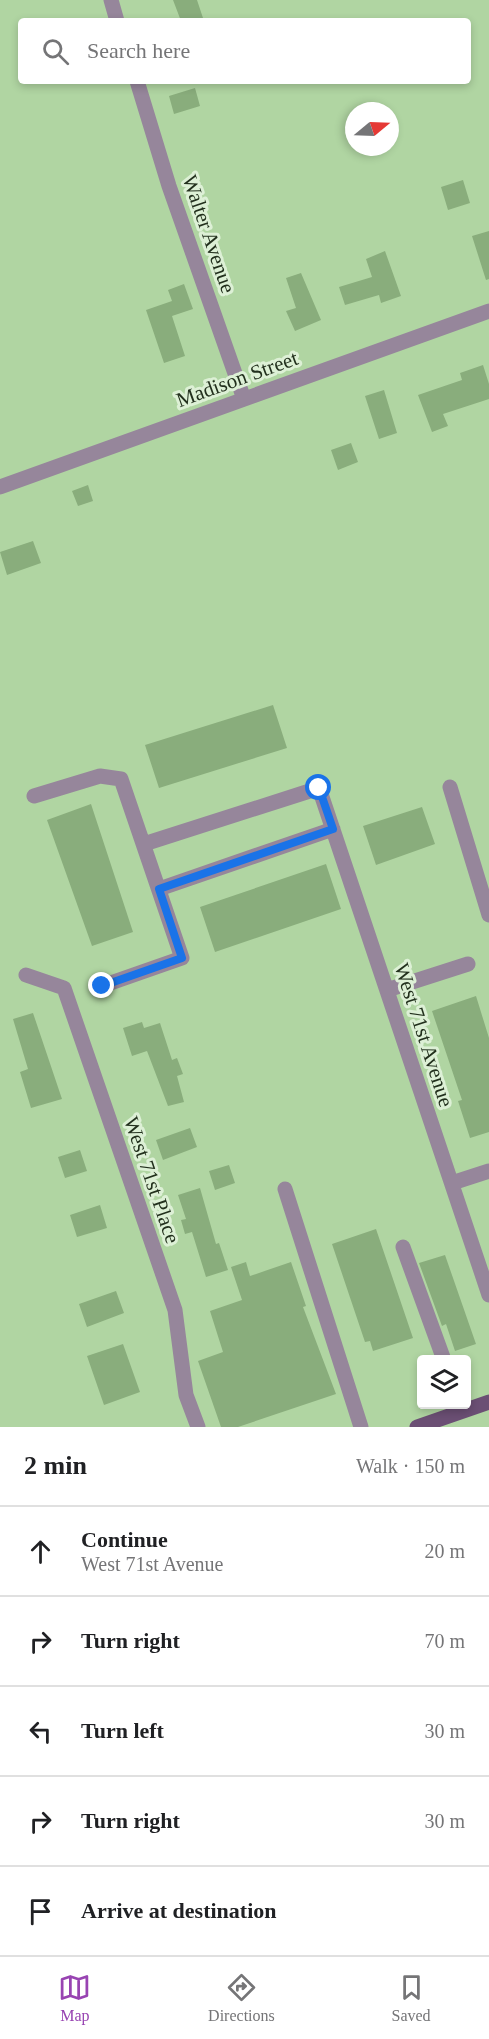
<!DOCTYPE html>
<meta charset="utf-8">
<style>
body{margin:0;font-family:Georgia,serif;background:#f6f6f6;color:#202124}
.controls{position:absolute;right:18px;bottom:18px;display:grid;overflow:hidden;border-radius:6px;box-shadow:0 3px 9px #0003}
.controls button{width:54px;height:54px;display:grid;place-items:center;padding:0;border:0;border-bottom:2px solid #e0e0e0;background:#fff;color:#202124;font:30px sans-serif}
.compass{position:absolute;left:345px;top:102px;width:54px;height:54px;border-radius:50%;background:#fff;box-shadow:0 3px 9px #0003;rotate:71deg}
.stop{position:absolute;width:18px;height:18px;margin:-14px;border:4px solid #1a73e8;border-radius:50%;background:#fff}
.stop.end{background:#1a73e8;border-color:#fff;box-shadow:0 2px 6px #0008}
.list{margin:0;padding:0;list-style:none}
h2{display:flex;justify-content:space-between;align-items:center;height:78px;margin:0;padding:0 24px;font-size:26px}
h2 small{font-size:20px;font-weight:400;color:#757577}
.list li{display:grid;grid-template-columns:39px 1fr auto;gap:18px;align-items:center;box-sizing:border-box;height:90px;padding:0 24px;border-top:2px solid #e0e0e0}
.list b{display:block;font-size:22px;white-space:nowrap}
.list p{margin:0;font-size:20px;white-space:nowrap;color:#757577}
.list em{font-size:20px;font-style:normal;color:#757577}
.icon{flex:none;width:33px;height:33px;fill:none;stroke:currentColor;stroke-width:2;stroke-linecap:round;stroke-linejoin:round}
.map{position:relative;flex:none;width:489px;height:1427px;overflow:hidden}
.search{position:absolute;background:#fff;box-shadow:0 3px 9px #0003;left:18px;right:18px;top:18px;height:66px;display:flex;align-items:center;gap:15px;box-sizing:border-box;padding:0 21px;border-radius:6px;color:#757577;font-size:22px}
.sheet{height:528px;background:#fff}
nav{display:flex;justify-content:space-around;align-items:center;box-sizing:border-box;height:84px;border-top:2px solid #e0e0e0;background:#fff;font-size:16px;color:#757577}
nav a{display:grid;justify-items:center;gap:3px}
nav .on{color:#9844b2}
.map>svg:first-child{display:block}
</style>
<div class="map">
<svg width="489" height="1427" viewBox="0 0 489 1427">
<rect width="100%" height="100%" fill="#b0d5a2"/>
<path fill="#89ad7c" d="M173,0h24l7,21h-23z
M195,88l5,18 -26,8 -5,-18z
M463,180l7,23 -22,7 -7,-23z
M489,231v48l-3,1 -14,-44z
M385,251l16,45 -20,7 -2,-8 -34,10 -6,-18 33,-10 -6,-18z
M301,273l20,47 -26,11 -9,-20 10,-3 -10,-30z
M184,284l9,25 -21,7 13,40 -21,7 -18,-53 26,-9 -4,-11z
M483,365l6,19v15l-46,15 5,12 -16,6 -14,-37 44,-15 -2,-7z
M384,390l13,43 -18,6 -14,-43z
M351,443l7,19 -20,8 -7,-20z
M88,485l5,16 -15,5 -6,-15z
M33,541l8,22 -34,12 -7,-23z
M273,705l14,43 -128,40 -14,-43z
M91,804l42,128 -41,14 -45,-126z
M422,807l13,37 -59,21 -13,-39z
M326,864l15,45 -126,43 -15,-45z
M476,996l13,42v94l-19,6 -12,-37 4,-1 -30,-89z
M33,1013l29,86 -31,9 -11,-36 8,-3 -15,-50z
M142,1022l2,6 16,-5 12,37 5,-2 6,16 -6,2 7,26 -16,4 -21,-55 -15,5 -9,-28z
M190,1128l7,19 -34,13 -7,-20z
M80,1150l7,21 -22,7 -7,-21z
M229,1165l6,18 -20,7 -6,-19z
M200,1188l16,56 3,-1 9,27 -22,7 -14,-45 -7,2 -4,-14 5,-1 -8,-24z
M100,1205l7,23 -30,9 -7,-22z
M376,1229l37,109 -40,13 -3,-10 -5,1 -33,-98z
M445,1255l31,89 -21,7 -9,-27 -4,2 -23,-63z
M246,1262l4,14 41,-14 15,44 -3,1 33,87 -98,33h-17l-23,-66 25,-9 -13,-41 32,-11 -11,-33z
M116,1291l8,22 -37,14 -8,-23z
M123,1344l17,48 -36,13 -17,-49z"/>
<g fill="none" stroke-linecap="round" stroke-linejoin="round">
<path stroke="#96869b" stroke-width="15" d="M111,0l6,21
M137,81l32,105 75,213
M0,487l489,-176
M450,787l39,128
M34,796l66,-20 21,3 61,179 -80,28
M144,844l175,-56 170,507
M159,889l174,-60
M26,975l38,13 111,322 11,85 12,32
M387,990l81,-26
M452,1183l37,-12
M285,1189l76,238
M403,1247l41,113"/>
<path stroke="#6b4f74" stroke-width="15" d="M417,1427l72,-25"/>
</g>
<g fill="none" stroke-linecap="round" stroke-linejoin="round">
<path stroke="#1a73e8" stroke-width="8" d="M102,986l80,-28 -23,-69 174,-60 -14,-41"/>
</g>
<g text-anchor="middle" stroke-width="6" stroke-linejoin="round" paint-order="stroke">
<g font-size="21" fill="#22301d" stroke="#ddf0d6">
<text transform="translate(209 234) rotate(71)" y="7">Walter Avenue</text>
<text transform="translate(237 379) rotate(-20)" y="7">Madison Street</text>
<text transform="translate(424 1035) rotate(72)" y="7">West 71st Avenue</text>
<text transform="translate(152 1180) rotate(71)" y="7">West 71st Place</text>
</g>
</g>
</svg>
<div class="controls">
<button><svg class="icon" aria-label="layers" viewBox="0 0 24 24"><path d="M12 4l9 5-9 5-9-5zM3 14l9 5 9-5"/></svg></button>
</div>
<svg class="compass" viewBox="-18 -18 36 36"><path d="M0-13l5 13h-10z" fill="#e53935"/><path d="M0 13l5-13h-10z" fill="#757577"/></svg>
<div class="stop" style="left:319px;top:788px"></div>
<div class="stop end" style="left:102px;top:986px"></div>
<div class="search"><svg class="icon" aria-label="search" viewBox="0 0 24 24"><circle cx="10" cy="10" r="6"/><path d="M15 15l6 6"/></svg>Search here</div>
</div>
<section class="sheet">
<h2>2 min<small>Walk · 150 m</small></h2>
<ul class="list">
<li><svg class="icon" aria-label="ahead" viewBox="0 0 24 24"><path d="M12 20V5M6 11l6-6 6 6"/></svg><div><b>Continue</b><p>West 71st Avenue</p></div><em>20 m</em></li>
<li><svg class="icon" aria-label="right" viewBox="0 0 24 24"><path d="M7 20v-9h11M14 6l5 5-5 5"/></svg><div><b>Turn right</b></div><em>70 m</em></li>
<li><svg class="icon" aria-label="left" viewBox="0 0 24 24"><path d="M17 20v-9H6M10 6l-5 5 5 5"/></svg><div><b>Turn left</b></div><em>30 m</em></li>
<li><svg class="icon" aria-label="right" viewBox="0 0 24 24"><path d="M7 20v-9h11M14 6l5 5-5 5"/></svg><div><b>Turn right</b></div><em>30 m</em></li>
<li><svg class="icon" aria-label="arrive" viewBox="0 0 24 24"><path d="M6 21V4h12l-3 4 3 4H6"/></svg><div><b>Arrive at destination</b></div></li>
</ul>
</section>
<nav>
<a class="on"><svg class="icon" aria-label="map" viewBox="0 0 24 24"><path d="M3 6l6-2 6 2 6-2v14l-6 2-6-2-6 2zM9 4v14M15 6v14"/></svg>Map</a>
<a><svg class="icon" aria-label="directions" viewBox="0 0 24 24"><path d="M12 3l9 9-9 9-9-9zM9 14v-3h6M13 9l2 2-2 2"/></svg>Directions</a>
<a><svg class="icon" aria-label="saved" viewBox="0 0 24 24"><path d="M7 4h10v16l-5-4-5 4z"/></svg>Saved</a>
</nav>
